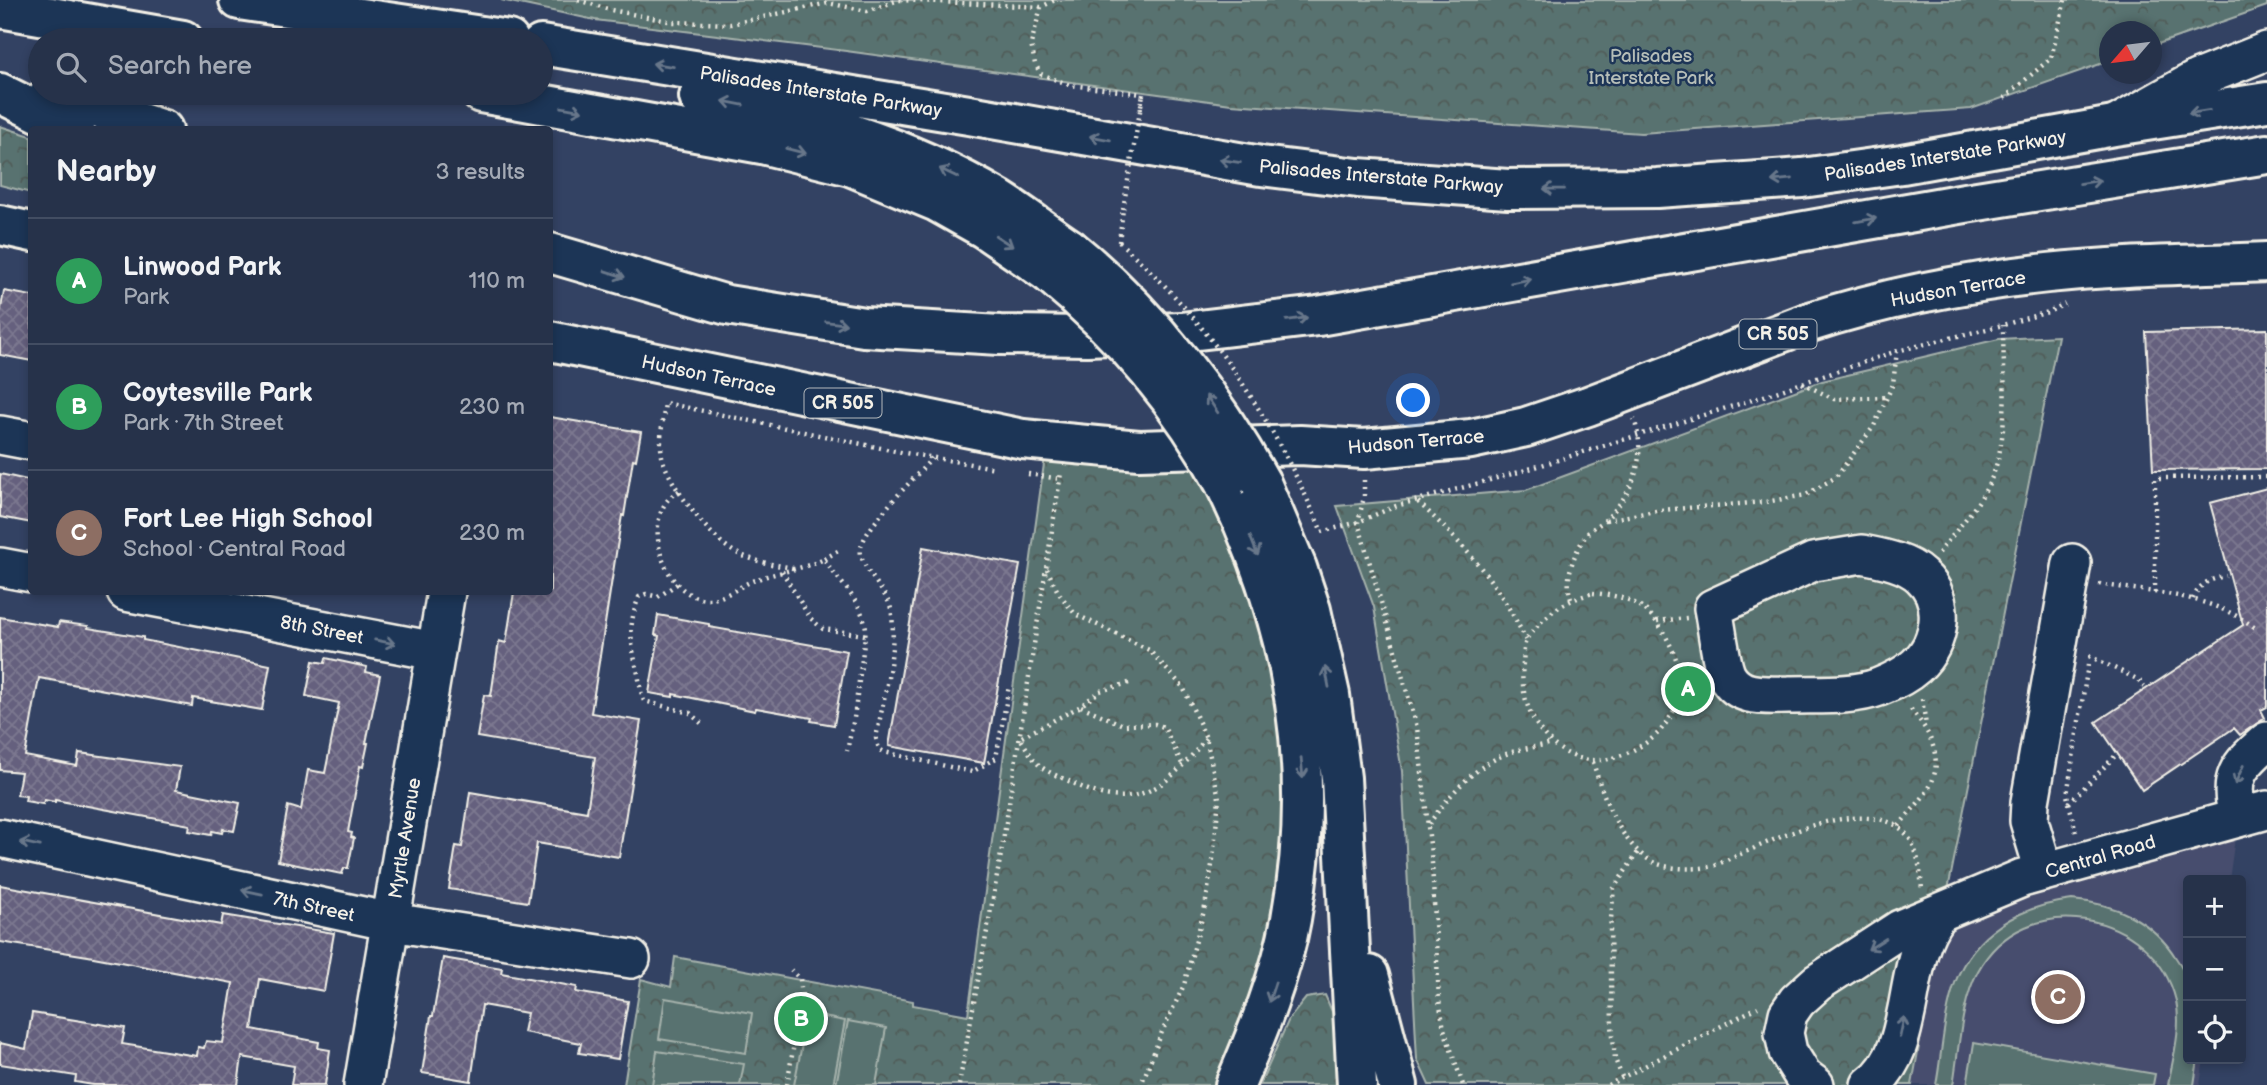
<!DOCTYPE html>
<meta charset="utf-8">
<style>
body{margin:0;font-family:"Balsamiq Sans",sans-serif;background:#323e54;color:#f1f3f6}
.controls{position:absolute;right:21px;bottom:21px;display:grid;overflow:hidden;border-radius:7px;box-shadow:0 4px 10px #0003}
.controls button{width:63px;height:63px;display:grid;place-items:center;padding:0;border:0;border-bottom:2px solid #424d62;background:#26324a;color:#f1f3f6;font:35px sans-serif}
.compass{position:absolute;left:2099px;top:21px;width:63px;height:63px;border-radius:50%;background:#26324a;box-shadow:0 4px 10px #0003;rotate:242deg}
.you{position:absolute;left:1414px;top:401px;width:24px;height:24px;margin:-18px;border:5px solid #fff;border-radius:50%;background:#1a73e8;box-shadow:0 0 0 10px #1a73e833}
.badge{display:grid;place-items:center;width:46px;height:46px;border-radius:50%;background:#d6ab8b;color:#fff;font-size:23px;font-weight:700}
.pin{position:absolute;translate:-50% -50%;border:4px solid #fff;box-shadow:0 2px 7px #0006}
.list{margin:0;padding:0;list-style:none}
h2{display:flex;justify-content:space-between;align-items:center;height:91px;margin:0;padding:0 28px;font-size:30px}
h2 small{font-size:23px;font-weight:400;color:#a4aab5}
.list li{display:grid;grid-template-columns:46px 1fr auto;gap:21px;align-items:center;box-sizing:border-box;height:126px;padding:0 28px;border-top:2px solid #424d62}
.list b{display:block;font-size:26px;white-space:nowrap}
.list p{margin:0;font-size:23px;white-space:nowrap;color:#a4aab5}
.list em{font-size:23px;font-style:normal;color:#a4aab5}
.icon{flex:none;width:38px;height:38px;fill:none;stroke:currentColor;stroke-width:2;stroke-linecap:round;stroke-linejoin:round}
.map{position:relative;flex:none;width:2267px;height:1085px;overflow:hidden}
.search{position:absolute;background:#26324a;box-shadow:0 4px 10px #0003;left:28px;top:28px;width:525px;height:77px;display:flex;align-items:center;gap:18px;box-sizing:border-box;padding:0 24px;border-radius:38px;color:#a4aab5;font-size:26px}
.panel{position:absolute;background:#26324a;box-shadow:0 4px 10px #0003;left:28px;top:126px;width:525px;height:469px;border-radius:7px}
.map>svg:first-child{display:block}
</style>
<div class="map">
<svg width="2267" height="1085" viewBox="0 0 2267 1085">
<defs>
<pattern id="forest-crowns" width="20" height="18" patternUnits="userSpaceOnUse" patternTransform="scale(1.75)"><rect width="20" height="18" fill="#58726f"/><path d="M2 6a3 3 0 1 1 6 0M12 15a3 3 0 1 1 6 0" fill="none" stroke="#505b58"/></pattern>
<pattern id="building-cross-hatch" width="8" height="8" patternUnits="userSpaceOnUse" patternTransform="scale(1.75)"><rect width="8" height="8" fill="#65617e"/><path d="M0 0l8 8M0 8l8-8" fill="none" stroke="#7c7890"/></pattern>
</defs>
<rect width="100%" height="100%" fill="#334263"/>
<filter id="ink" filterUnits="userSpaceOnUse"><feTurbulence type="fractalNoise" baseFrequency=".0143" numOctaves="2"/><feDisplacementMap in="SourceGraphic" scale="14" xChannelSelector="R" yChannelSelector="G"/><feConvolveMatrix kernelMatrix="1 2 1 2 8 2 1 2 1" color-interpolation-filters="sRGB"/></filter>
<g filter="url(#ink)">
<path fill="#464e6e" d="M2238,817l-9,63h-41v179h16l-4,26h-287l26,-150 11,-27z"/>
<path fill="url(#forest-crowns)" stroke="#a6b2ac" stroke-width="2" d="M501,0h1766v6l-115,40v-14h-42l-1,29 -138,48 -330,24 -410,-29 -385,-53 -251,-31z
M0,126l31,10v57l-31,-8z
M2058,336l-119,599 -27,150h-483l-12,-26 -15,-288 -28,-164 -37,-101 189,-16 296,-109 177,-42z
M1047,442l119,8 59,34 78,296 -68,305h-611l17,-106 30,8 4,-30 238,44v4l55,10z
M1325,995l11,26 2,64h-78l29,-66 17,-21z"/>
<path fill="#58726f" stroke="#a6b2ac" stroke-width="2" d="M2072,900c43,3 81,21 104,58 5,7 10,17 12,25 4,17 0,56 0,76h10l-4,26h-26c5,-27 14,-57 8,-84 -22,-91 -152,-115 -198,-30 -17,31 -19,79 -25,114h-17c6,-32 8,-72 19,-102 19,-51 65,-77 117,-83z
M665,998l87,15 -6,40 -87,-14z
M808,1014l37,7 -12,64h-39z
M848,1021l38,7 -10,57h-40z
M1974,1043l181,31 -2,11h-186z
M657,1051l87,13 -4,21h-88z"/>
<path fill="url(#building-cross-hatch)" stroke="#f4f1e8" stroke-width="2" d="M4,291l28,5v65l-32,-6v-41z
M2267,329v140l-114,1 -7,-138z
M550,417l91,15 -5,28 -3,-1 -9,57 -2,-1 -31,198 50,8 -22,136 -82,-14 -9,59 -79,-13 7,-43 6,1 8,-55 117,20 8,-55 -118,-20 7,-42 7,1 8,-55 7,2 8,-51h36z
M0,474l32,7v42l-32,-6z
M2267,488v219l-6,3 4,8 -25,17 -6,-7 -92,62 -46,-68 147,-97 -33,-122z
M923,547l97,18 -36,198 -95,-17z
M658,615l51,9v3l138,24 -13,74 -23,-4 1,-3 -56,-10 -1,3 -82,-17v3l-24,-4 10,-57 -4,-1z
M0,617l58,10 1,-5 29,4v2l55,9v3l127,25 -8,45 -69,-12 -1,8 -153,-28 -14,78 52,10 2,-13 101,14 -4,23 64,13 -6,28 -11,-2 -1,4 -10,-2 -1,4 -22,-4 1,-6 -135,-25v2l-11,-2 -1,4 -18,-3 1,-5 -9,-1 4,-23 -21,-2z
M326,658l41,9 -1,5 14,3 -14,68h2l-5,24 -3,-1 -12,66 4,1 -1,4 3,1 -6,30h-4l-2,6 -64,-13 10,-55 13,4 7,-40 17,3 14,-70 -33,-7 7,-35 12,2z
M0,885l221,40 2,-10 111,18 -10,58 -64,-12 -8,50 67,13 -1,6 12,2 -5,35h-34l3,-19 -52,-9 -4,28h-145l-18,-3 1,-6 -76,-12v-21l26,6 6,-36 93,15 -3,16 75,12 1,-9 6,1 2,-7 17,2 10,-60 -145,-27 -88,-14z
M443,958l59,10 -1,5 76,14 -1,5 52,9 -10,58 -39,-6 2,-10 -58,-11 4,-19 -45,-8 -11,76 -49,-8 9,-57h2z"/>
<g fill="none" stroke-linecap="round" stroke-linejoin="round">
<defs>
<path id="minor" d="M2117,124l80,-45 70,-28
M0,435l32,6
M1862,554c20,4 44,8 59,22 27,24 20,68 -5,90 -10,9 -24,16 -37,21 -27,10 -62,7 -90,8 -22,0 -50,4 -62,-19 -6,-11 -11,-54 -14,-68l100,-46z
M0,567l32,6
M126,592l309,59
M2238,817c-10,-40 -1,-50 29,-76
M0,838l391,84 240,37
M2044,871l-15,-50 1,-19 42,-239
M363,1085l83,-493
M1815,1085l-12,-9 -15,-24 -4,-19 4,-19 9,-13 20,-18 83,-54 122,-51 245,-68
M1870,1085c49,-36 29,-121 68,-171"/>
<path id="major" d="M0,225l32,7
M550,341l473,98 116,11 161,-5 64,4 107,-10 55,-12 62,-21 219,-83c77,-25 159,-41 241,-50 72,-8 146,-8 219,-11"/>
<path id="highway" d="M239,0l270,40
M0,8l183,32
M541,45l428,70 292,51 97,12 150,11 149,-1 145,-10 100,-14 212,-38 153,-24
M0,93l75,37
M50,93l113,37
M481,93l281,51 88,22 87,36 48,27 64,44
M699,97c106,18 206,48 299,102 24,15 47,33 71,49
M550,253l177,52 137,22 136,8 87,1 94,-4 137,-16 647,-113 302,-49
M1261,483l36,85 14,42 19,85 11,83 16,307
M1225,484c68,138 94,283 66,435 -10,57 -33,112 -56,166
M1369,975l29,110"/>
</defs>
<use href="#minor" stroke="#f4f1e8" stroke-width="42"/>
<use href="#major" stroke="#f4f1e8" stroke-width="44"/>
<use href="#highway" stroke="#f4f1e8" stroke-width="44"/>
<path stroke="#f4f1e8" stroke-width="4.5" stroke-dasharray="2 5" stroke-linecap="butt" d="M578,0l33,10 62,12 58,2 97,-21 39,8 32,-11 142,7 14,-7
M1041,7l-10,37 4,20 6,10 29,11 73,9 -3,20
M2004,98l47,-40 14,-58
M1119,242l4,-33
M1802,383l32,16 53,-2
M932,458c-17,20 -65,66 -71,89 -4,19 26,43 30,62 7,36 -8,93 -15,129l3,11 5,3 88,20 24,-14 13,-72
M1028,474l32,5
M1364,480v17l-6,25 59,205 15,136 7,137 5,29 19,56
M679,491c-41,21 -18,106 28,108 16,1 31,-12 45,-18 23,-9 49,-11 72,-22 14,22 39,43 42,70l-12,89 -7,33
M1418,502c47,44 80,80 108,138
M1606,520l55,-10 104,-8 41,-7 30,-18 38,-51 19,-42 4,-33
M1322,532l36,-10 38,-16 123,-34 230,-71 148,-50 106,-26 45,-13 17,-8
M1939,553c19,-26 44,-51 55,-81 16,-46 9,-99 9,-147
M824,559l14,-8
M793,568c-17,-3 -36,-6 -52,-13 -26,-9 -74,-72 -79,-99 -3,-17 1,-36 3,-53l240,50 90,15
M1047,569l11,23 17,22 74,36 34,37 23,51 13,60 -6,61 -8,48 -21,78 -22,47 -21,53
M782,571l28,47 13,11 42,6
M677,584l-19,13 -12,-3 -7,3c-12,30 -8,46 -1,77 2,9 2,17 6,27l46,12 12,11
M2099,584c54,9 112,10 156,44
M1593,593c17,2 35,4 50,15 21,15 48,70 35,95 -14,27 -23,37 -51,50 -61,28 -111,-31 -104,-90 1,-7 0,-16 3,-22 1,-4 6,-9 9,-12 16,-20 33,-29 58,-36z
M2155,593v-115l112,-1
M1571,599c-7,-21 3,-47 16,-65 6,-7 15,-10 21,-17 27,-27 39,-61 26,-98
M2193,599c6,-16 18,-20 33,-23
M1657,621l30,-3
M2089,656l50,24 5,7
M1129,683l-29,8 -21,16 -59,31c6,9 12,20 19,27 9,8 24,13 34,18 62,32 95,4 133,-45
M1681,685l17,-4
M1922,699l4,26
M1081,706l42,19 32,-1 9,3 19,39
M1593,762c10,34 26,80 58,99 15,8 40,9 57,6 10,-2 20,-8 30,-12 42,-17 84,-40 131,-37 44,3 50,34 53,72
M2069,803l48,-49
M1429,824c19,-28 47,-60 80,-71 14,-5 29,-6 43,-10
M1899,826c9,-13 23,-25 31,-40 15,-29 -2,-58 -22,-80
M2076,832l-9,-37 21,-130
M1622,1077l-7,-18 -3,-34 -2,-96 4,-41 24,-36
M787,1085l15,-89 -2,-17 -9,-9
M959,1085l42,-231 60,-381
M1608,1085l150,-78"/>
<use href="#minor" stroke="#1d3557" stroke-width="37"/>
<use href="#major" stroke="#1d3557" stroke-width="38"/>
<use href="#highway" stroke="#1d3557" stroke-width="38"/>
<defs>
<path id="highway-bridge" d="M1069,248c80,65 142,145 192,235
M1049,273c73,60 132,129 176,211"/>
</defs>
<use href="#highway-bridge" stroke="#f4f1e8" stroke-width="44" stroke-linecap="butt"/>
<path stroke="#f4f1e8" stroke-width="4.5" stroke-dasharray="2 5" stroke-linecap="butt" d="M1123,209l20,-115
M1119,242c91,79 155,179 203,290"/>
<use href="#highway-bridge" stroke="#1d3557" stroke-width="38"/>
</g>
<defs><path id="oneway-shaft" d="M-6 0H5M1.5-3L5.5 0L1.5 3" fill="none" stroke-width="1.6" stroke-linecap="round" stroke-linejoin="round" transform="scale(1.75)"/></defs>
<g stroke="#68778a">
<use href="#oneway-shaft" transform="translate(663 65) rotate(-171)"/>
<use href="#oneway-shaft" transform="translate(733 103) rotate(-169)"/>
<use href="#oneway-shaft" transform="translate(572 109) rotate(10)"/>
<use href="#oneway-shaft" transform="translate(2199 112) rotate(171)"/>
<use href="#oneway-shaft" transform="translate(1100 138) rotate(-170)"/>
<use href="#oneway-shaft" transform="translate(796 151) rotate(14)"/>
<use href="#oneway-shaft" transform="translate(1230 161) rotate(-171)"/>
<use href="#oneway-shaft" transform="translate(949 173) rotate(-154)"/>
<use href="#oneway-shaft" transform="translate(1782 180) rotate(174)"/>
<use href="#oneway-shaft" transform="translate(2090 182) rotate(-9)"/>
<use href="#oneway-shaft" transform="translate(1554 189) rotate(-179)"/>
<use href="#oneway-shaft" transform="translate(1866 220) rotate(-10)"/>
<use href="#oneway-shaft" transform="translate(1004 241) rotate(33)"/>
<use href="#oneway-shaft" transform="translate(615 274) rotate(17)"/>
<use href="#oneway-shaft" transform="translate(1521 281) rotate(-10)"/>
<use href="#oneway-shaft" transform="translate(1297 319) rotate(-8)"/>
<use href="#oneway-shaft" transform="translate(836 323) rotate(8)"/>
<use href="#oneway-shaft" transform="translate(1212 404) rotate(-124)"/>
<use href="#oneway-shaft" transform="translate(1254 546) rotate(68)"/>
<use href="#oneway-shaft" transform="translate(385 642) rotate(11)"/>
<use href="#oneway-shaft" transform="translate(1327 677) rotate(-101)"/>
<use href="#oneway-shaft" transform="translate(1302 768) rotate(85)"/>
<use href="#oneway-shaft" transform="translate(2239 775) rotate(114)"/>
<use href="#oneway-shaft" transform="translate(30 844) rotate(-168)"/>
<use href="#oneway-shaft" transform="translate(252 892) rotate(-168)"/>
<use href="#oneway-shaft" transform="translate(1877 944) rotate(148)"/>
<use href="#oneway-shaft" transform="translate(1272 992) rotate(108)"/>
<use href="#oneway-shaft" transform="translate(1902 1027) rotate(-78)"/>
</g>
</g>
<g text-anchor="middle" stroke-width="5" stroke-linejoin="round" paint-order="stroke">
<g fill="#1d3557" stroke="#b4b9bc" stroke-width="2">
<rect x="1739.5" y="319.5" width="77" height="29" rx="5"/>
<rect x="804.5" y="388.5" width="77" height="29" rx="5"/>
</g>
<g font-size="18" font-weight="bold" fill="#f4f1e8">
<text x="1778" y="340">CR 505</text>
<text x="843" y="409">CR 505</text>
</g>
<g font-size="19" fill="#b6beb8" stroke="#1d3557">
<text x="1651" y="62">Palisades<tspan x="1651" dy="22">Interstate Park</tspan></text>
</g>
<g font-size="19" fill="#f4f1e8" stroke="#1d3557">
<text transform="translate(821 91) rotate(9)" y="7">Palisades Interstate Parkway</text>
<text transform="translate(1945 155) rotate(-9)" y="7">Palisades Interstate Parkway</text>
<text transform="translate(1381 176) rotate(5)" y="7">Palisades Interstate Parkway</text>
<text transform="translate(1958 288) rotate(-10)" y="7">Hudson Terrace</text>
<text transform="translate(709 375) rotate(12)" y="7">Hudson Terrace</text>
<text transform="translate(1416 441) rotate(-5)" y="7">Hudson Terrace</text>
<text transform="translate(322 629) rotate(11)" y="7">8th Street</text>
<text transform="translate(404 838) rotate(-81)" y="7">Myrtle Avenue</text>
<text transform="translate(2100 856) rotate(-16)" y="7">Central Road</text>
<text transform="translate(314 906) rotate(12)" y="7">7th Street</text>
</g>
</g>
</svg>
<div class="controls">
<button>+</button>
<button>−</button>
<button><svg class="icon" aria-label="locate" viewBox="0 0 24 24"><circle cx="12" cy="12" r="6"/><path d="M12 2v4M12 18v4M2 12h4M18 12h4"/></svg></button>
</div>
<svg class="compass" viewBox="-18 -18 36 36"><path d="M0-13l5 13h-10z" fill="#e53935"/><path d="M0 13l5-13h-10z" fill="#a4aab5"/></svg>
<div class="you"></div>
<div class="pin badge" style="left:1688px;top:689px;background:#2e9e5b">A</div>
<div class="pin badge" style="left:801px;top:1019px;background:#2e9e5b">B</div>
<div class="pin badge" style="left:2058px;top:997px;background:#8d6e63">C</div>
<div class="search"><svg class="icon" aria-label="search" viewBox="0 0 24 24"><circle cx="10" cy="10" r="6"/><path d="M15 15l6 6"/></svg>Search here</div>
<section class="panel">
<h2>Nearby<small>3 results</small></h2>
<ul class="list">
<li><span class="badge" style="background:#2e9e5b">A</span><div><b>Linwood Park</b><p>Park</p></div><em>110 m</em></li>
<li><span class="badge" style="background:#2e9e5b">B</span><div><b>Coytesville Park</b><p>Park · 7th Street</p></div><em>230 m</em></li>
<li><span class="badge" style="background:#8d6e63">C</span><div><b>Fort Lee High School</b><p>School · Central Road</p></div><em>230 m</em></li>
</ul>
</section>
</div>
